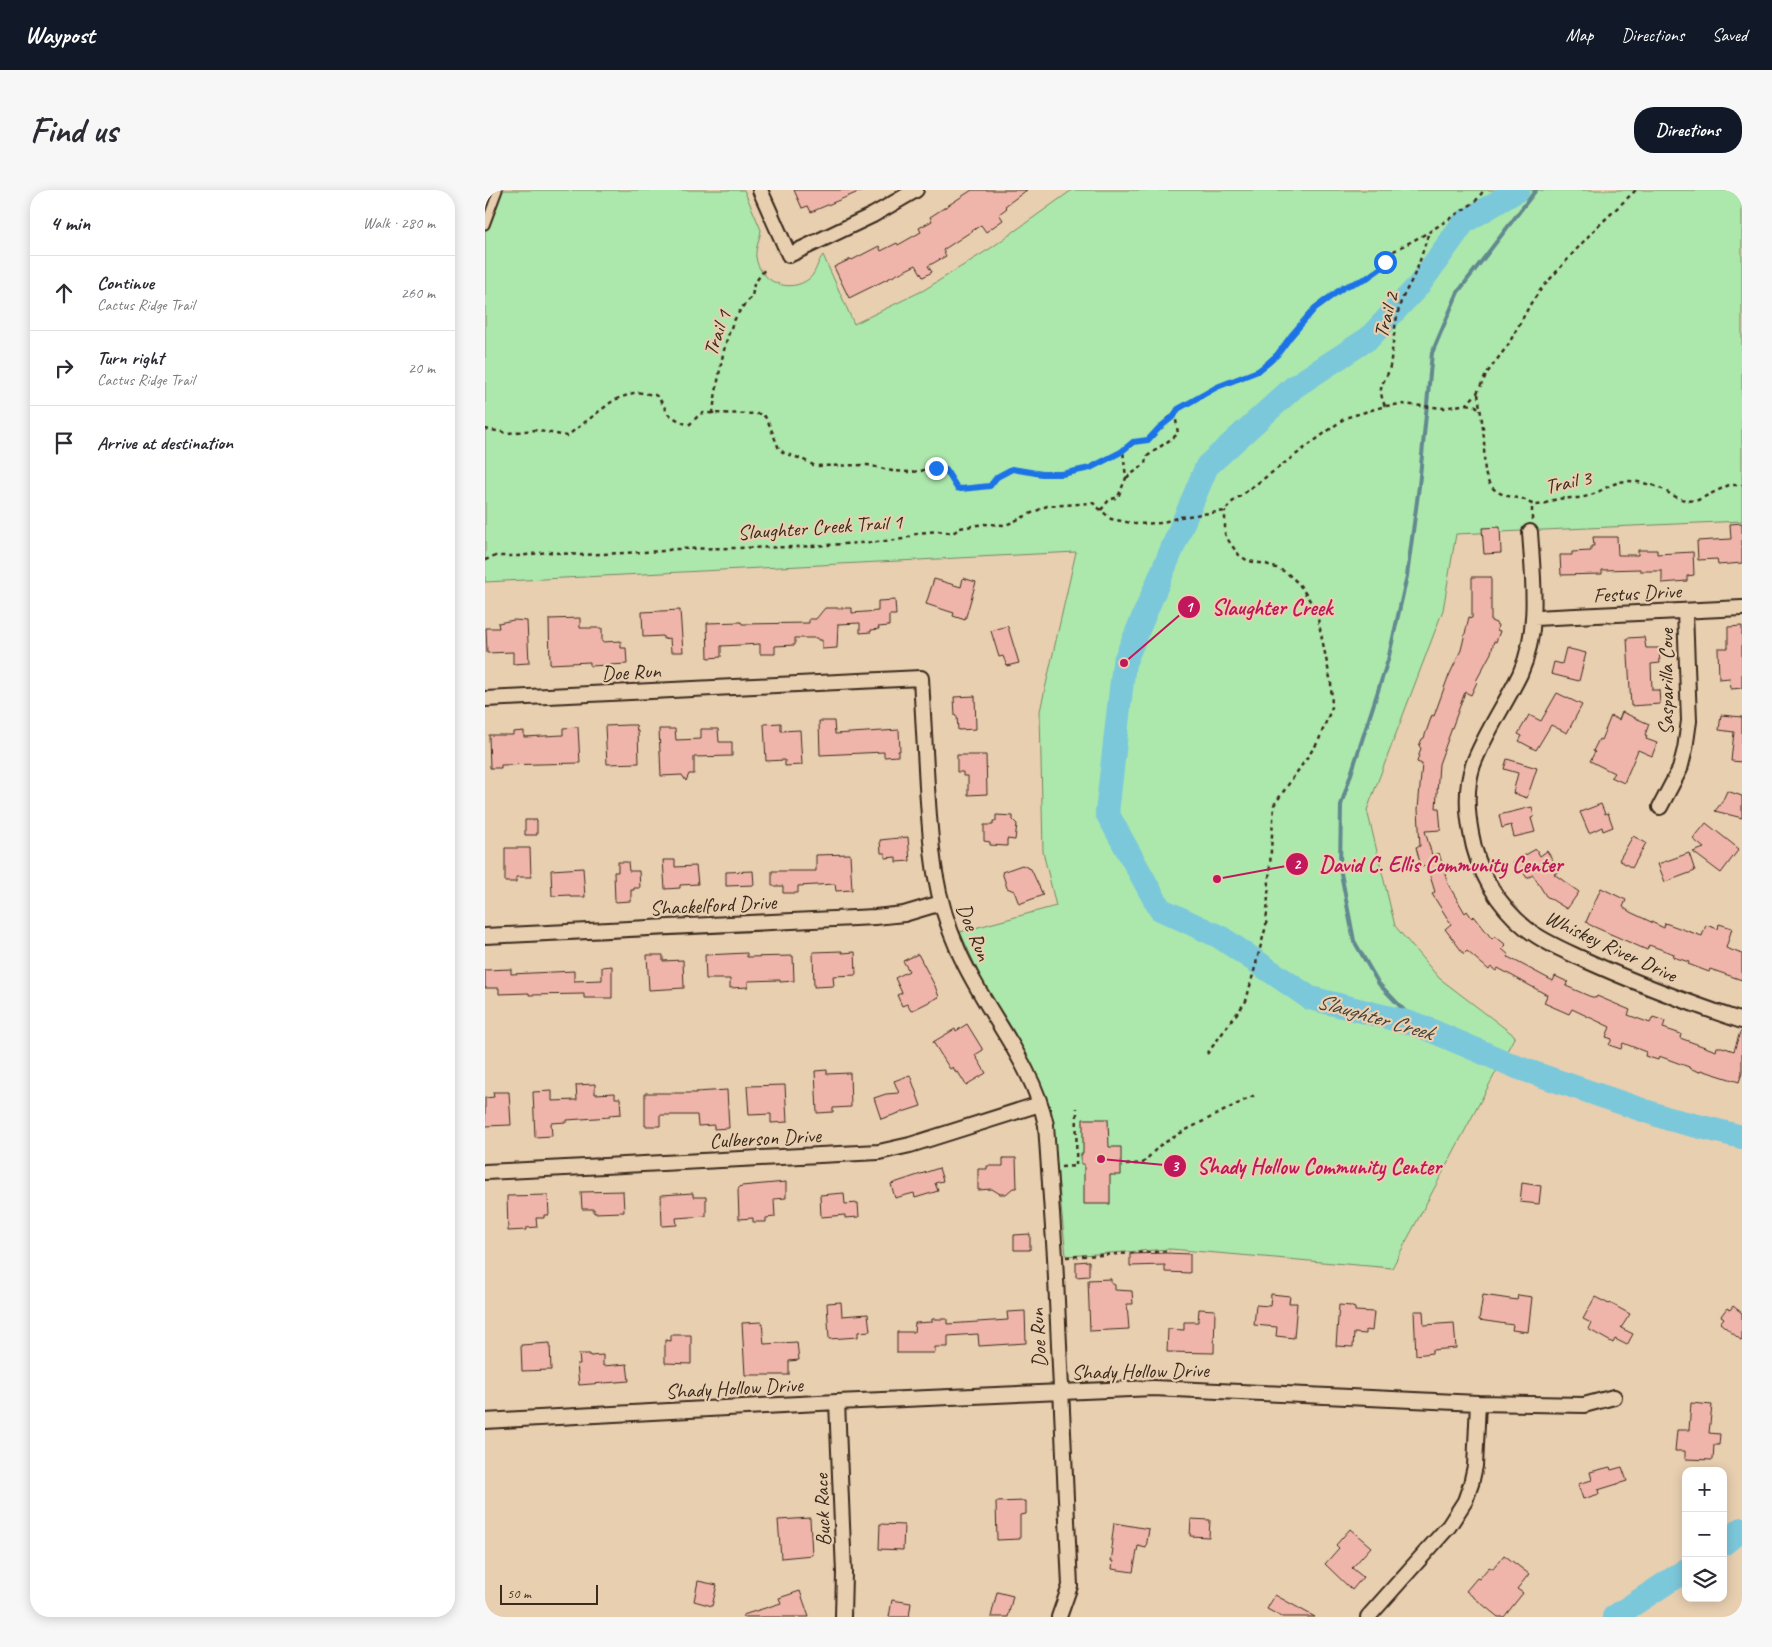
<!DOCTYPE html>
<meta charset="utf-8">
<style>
body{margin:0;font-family:Caveat,sans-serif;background:#f7f7f7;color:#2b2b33}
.controls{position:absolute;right:15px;bottom:15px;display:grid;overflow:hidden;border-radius:10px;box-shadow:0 2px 12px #0003}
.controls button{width:45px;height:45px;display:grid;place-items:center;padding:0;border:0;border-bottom:1px solid #e1e1e2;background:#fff;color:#2b2b33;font:25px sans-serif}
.scale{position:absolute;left:15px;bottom:12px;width:98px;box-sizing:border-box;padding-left:5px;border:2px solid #3b2a1e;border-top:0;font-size:14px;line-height:18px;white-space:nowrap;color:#3b2a1e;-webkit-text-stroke:4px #e8cfb0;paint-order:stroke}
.stop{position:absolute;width:15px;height:15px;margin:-11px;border:4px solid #1a73e8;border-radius:50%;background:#fff}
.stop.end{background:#1a73e8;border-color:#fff;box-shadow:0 1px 5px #0008}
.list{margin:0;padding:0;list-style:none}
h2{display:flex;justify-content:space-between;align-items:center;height:65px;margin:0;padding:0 20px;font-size:21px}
h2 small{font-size:16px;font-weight:400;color:#7c7c81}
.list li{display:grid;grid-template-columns:32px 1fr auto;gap:15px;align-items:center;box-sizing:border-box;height:75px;padding:0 20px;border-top:1px solid #e1e1e2}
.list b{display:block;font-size:19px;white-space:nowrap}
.list p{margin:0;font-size:16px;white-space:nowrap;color:#7c7c81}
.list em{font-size:16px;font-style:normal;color:#7c7c81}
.icon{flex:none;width:28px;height:28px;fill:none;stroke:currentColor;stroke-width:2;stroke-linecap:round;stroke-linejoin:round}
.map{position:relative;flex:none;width:1257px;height:1427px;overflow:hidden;border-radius:20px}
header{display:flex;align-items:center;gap:30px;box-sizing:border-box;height:70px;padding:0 25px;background:#111827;color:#fff}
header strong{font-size:24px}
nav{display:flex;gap:28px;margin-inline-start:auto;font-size:18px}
.intro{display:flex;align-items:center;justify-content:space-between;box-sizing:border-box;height:120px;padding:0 30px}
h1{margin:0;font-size:35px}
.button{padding:12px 22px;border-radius:20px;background:#111827;color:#fff;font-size:18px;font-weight:700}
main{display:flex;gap:30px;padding:0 30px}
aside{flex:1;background:#fff;border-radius:20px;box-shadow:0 2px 12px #0003}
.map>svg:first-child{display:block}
</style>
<header>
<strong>Waypost</strong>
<nav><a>Map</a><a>Directions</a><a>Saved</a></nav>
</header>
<div class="intro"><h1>Find us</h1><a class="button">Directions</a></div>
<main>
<aside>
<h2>4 min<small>Walk · 280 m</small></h2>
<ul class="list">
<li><svg class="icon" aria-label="ahead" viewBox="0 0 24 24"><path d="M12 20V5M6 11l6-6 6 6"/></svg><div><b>Continue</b><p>Cactus Ridge Trail</p></div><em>260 m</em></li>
<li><svg class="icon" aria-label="right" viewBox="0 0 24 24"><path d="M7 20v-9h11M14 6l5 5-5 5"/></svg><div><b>Turn right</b><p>Cactus Ridge Trail</p></div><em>20 m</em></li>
<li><svg class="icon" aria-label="arrive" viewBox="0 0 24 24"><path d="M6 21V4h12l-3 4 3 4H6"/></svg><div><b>Arrive at destination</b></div></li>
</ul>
</aside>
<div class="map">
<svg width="1257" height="1427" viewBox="0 0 1257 1427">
<rect width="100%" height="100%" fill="#e8cfb0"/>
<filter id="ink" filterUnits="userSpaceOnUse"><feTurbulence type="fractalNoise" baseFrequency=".02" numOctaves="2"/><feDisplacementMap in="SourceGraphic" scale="10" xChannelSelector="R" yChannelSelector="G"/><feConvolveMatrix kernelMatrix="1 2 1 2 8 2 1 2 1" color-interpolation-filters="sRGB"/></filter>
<g filter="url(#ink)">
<path fill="#ace7ac" stroke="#748865" d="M0,0h259l17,40c-1,9 -6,18 -5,27 3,25 34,38 54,21 7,-7 7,-16 13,-23l31,69 70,-34 67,-42 81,-58h670v331l-286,13 -13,76 -76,200 28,116 44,52 76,58 -123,232 -222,-19 -104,7 -12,-119 -94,-205 96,-26 -13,-54 -3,-141 36,-159 -591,30z"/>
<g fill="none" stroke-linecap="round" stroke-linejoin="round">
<path stroke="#62898f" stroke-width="4" d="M933,835l-39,-41 -25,-43 -14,-73 1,-63 47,-145 19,-84 12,-90 13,-133 26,-61 78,-102"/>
<path stroke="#7cc8db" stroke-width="24" d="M1033,0l-54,32 -45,63 -50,53 -75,49 -87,79 -83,197 -17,150 53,96 60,28 90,61 108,27 101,43 150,51 73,18
M1238,1354l19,-15
M1129,1427l72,-47"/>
</g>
<path fill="#f0b5aa" stroke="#3b2a1e" d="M309,0h69l-52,22 -3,-6 -6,2z
M487,0h55l-22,16 2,2 -8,6 4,6 -17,12 -5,-7 -38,25 3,6 -18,10 4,6 -9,5 -7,-12 -67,33 -15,-31 17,-8 1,1 27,-14 2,5 16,-8 1,2 23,-13 -2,-4 13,-7 -2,-4z
M1257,333v40l-24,2 -1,-6 -19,1 -1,-19 34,-2 -1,-15z
M1015,337l1,26 -17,1 -2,-26z
M1108,347h24l1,18h20v-5h19v4l36,-2 1,23 -7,1v5l-25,2v-12h-22v-2l-38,1v4l-41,1 -1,-20h12v-3l19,-1v-5h3z
M987,387h19v44l5,2v1l2,1 -1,5 3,1 -4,11 -2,-1 -3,12 -15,28 1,1 -6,13 -6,-3 -26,72 -3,44h3l2,22 -16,1 7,24 7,-2 9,31 17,29 2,-2 5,7 2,-2 18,23 3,-3 11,9 -4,4 7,6 -1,2 45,24 2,-5 13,6 -2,4 23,10 7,2 1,-2 33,14 -2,5 22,8 3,-6 12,4 -2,7 18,6 -1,4 36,13 1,-4h5l12,4 6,-19h2v41l-3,9 -38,-12 -1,2 -11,-4v-1l-30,-11 -1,4 -13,-4 1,-4 -23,-9 -2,6 -12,-4 3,-6 -6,-2 4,-10 -38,-18 -3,5 -25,-11 3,-8 -49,-27 -2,3 -5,-4 -2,3 -22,-19 -3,3 -19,-25 6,-5 -19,-30 3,-2 -8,-26 -6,1 -5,-20 4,-1 -2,-37 4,-45 -5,-2 4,-14 -2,-2 3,-7 2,-1 8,-23 2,1 13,-36 14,-30 8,-33 3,1z
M478,388l13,4 -11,38 -12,-4 1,-3 -28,-9 8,-25 27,8z
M410,410l1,15h-7v11l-11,1 1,2 -8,1v2l-11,1v-10l-22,1 -1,24 -15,1v-9h-4v-2h-23v7l-20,1v8h-15v-10l-39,2v11l-13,1 -1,-35 34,-1 1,2 67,-1v-4h7l9,-11h27v5l26,-2v-10z
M195,420l3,42h-12l-1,-14 -7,1v-3l-20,1 -1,-25z
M95,428v10h22v14l19,-1v7h5l1,16 -37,2v-4l-40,2 -1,-45z
M29,430l13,1 2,42 -16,1v-12l-26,1 -1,-25h13l-1,-5z
M522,436l1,1 11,36 -12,3 -4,-10 -4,1 -8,-26z
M1257,436v62l-11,1 -1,-11 -11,1 -1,-31h10v-21z
M1159,447l2,11h13l1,15 -9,1 1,26h7l1,14 -29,2 -4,-68z
M1081,458l20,5 -7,28 -28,-7 3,-12 8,2z
M1072,503l25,12 -15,28 -16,-8 -15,25 -17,-9 3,-5 -4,-2 11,-19 12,6z
M490,506l1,33 -18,1 -1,-14h-2l-1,-19z
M1137,522l27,12 -4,11 2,1 -1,3 11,4 -5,13 -14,-6 -14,33 -13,-6 3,-4 -24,-12 5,-9 -2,-1 6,-12 2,1 10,-24 8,4z
M1236,525l21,2v45l-11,-1 3,-29 -15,-2z
M334,531h15l1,13 64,-4 1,21h-2v5l-14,1v-5l-64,3z
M296,533v8l19,-1 2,35 -17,1v-6l-19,1 -2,-37z
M143,535h8l1,6h1l1,32 -32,1 -2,-38z
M93,537l2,36 -79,2v3h-11l-1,-33h24v-3l11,-1v6l39,-2v-7z
M174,539h16l1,11 25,-1v-10h17l1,13h13v14l-38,1v17h-5l-3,7 -4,-6 -21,1z
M472,565h29l1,39 -19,1v-19h-5v-4h-6z
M1022,569l30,9 -10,30 -14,-5 5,-20 -14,-4z
M1242,601l15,5v22l-27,-7 7,-9z
M1116,614l4,10 3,-1 5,14 -10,4 -1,-4 -13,6 -9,-21z
M1047,617l2,10 -3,1 4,14 -21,5 -3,-12 -9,3 -3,-13z
M511,625l17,1v4l4,4 -2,16 -8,-1v7l-17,-1v-3l-6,-1v-16h9v-4h3z
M40,630h12v15h-12z
M1221,633l33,26 -18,24 -28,-21 11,-4 -11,-9z
M1148,646l13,7 -14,25 -13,-8z
M423,647l2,24 -14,1v-5l-11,1v-5h-4l-1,-13z
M20,658h25l1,29h-15v5h-11z
M1051,659l4,7 7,-5 13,20 -6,3 25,18 -12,17 -21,-13 -13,-21 -6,3 -6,-9 -3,2 -5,-9z
M1204,663l6,18 -30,11 -7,-18z
M365,664l2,36 -16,1 -1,-7 -37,2v7h-15v-7h-11v-15h44v-16z
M178,670h12v7l21,-1 2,18 -18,1v3l-15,1z
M133,672h10l1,9h10l1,17h-6v2h-3v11l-16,1 -1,-30h4z
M537,675l9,4 12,26 -24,9 -5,-13 -7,-3 -5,-16z
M98,678l2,29h-15v-2l-18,1 -1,-26z
M268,681l1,14 -28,1v-14z
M1116,698l25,12 -3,7 7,5 34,16 1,-5 37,13 4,-11 12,4 1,-5 13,4 -6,20 16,6v26l-32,-11 -1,3 -21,-8 1,-2 -16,-5 1,-3 -25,-9 -2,5 -57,-25 -4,-3z
M357,761v2l13,-1 1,23 -23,1 1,10 -20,1 -1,-35z
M262,763v4l46,-1 1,25 -14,1v-2l-32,1v6l-18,1v-9h-24l-1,-24z
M433,764l17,32 4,11 -28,14 -4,-7 -5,2 -5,-11 5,-2 -7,-15 14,-7 -6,-10z
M162,765h16v6l20,-1 1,28 -35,2z
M127,776v32h-28v-4l-55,1v-2l-30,1v-6h-14v-18l26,-1v5l63,-3v10l28,-1v-13z
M482,834l16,26 -8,5 11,18 -20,12 -8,-13 -2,1 -3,-6 -3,2 -17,-27 22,-13 1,2z
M342,880v4l23,-1 1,34 -18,1v4l-16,1 -2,-42z
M425,885l11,31 -40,13 -7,-21 12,-4 13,-1 -5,-12z
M110,894v10l20,-1v5h5l1,16 -12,1 1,2 -43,3v2l-16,1 1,13 -17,1 -2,-45 19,-1v10l25,-1 -1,-15z
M300,895l2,37 -16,1v-9l-22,1 -2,-29z
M242,900l2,38 -15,1v-4l-16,1 -1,-11h-37v11h-15v-33h51v-1z
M8,902h16l2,33 -26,1v-28l9,-1z
M598,929h25l1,28h12v28h-11v29h-26v-40h-3v-10h2z
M518,968h13l1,30h-4l-7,6h-6l-8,-5 -14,1v-21h9v-3h16z
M454,978l4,13 -8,2 3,8 -23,7 -1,-5 -19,5 -4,-14z
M301,992v16l-12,1 1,18 -9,1v4h-13v-4l-14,1 -1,-30 3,-3z
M1037,993l19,3 -2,18 -19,-2z
M138,1001l1,21 -30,1v-4h-12l-1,-17z
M208,1003v4h13v19l-30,2 1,7 -15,1 -1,-31z
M359,1003l1,11 13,-1 1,14 -14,1v-3l-24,2 -1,-22z
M63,1005l1,20h-5v3h-8l1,9 -11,1v2l-18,1 -1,-35z
M545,1044v16h-16v-15z
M681,1063l24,1v19l-25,-1v-7l-35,1v-12z
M604,1071v15l-13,1v-15z
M626,1089v4l4,2v5l17,1 1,13h-6l2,25 -39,2 -2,-51z
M786,1104l19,2 -1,7h8l-3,35 -18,-2 1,-9 -23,-2 2,-20 14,1z
M998,1105l34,5 1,-5 14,2 -4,35 -16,-2 1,-5 -34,-5z
M1110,1107l14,7 1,-1 20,11 -9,14 12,6 -6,11 -12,-6 -2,4 -25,-14 3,-6 -8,-4z
M356,1112l1,14 26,-2 2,17 -12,1v5l-29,2 -2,-36z
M854,1115l13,1v1l3,1v3l19,1 -2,19 -6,-1v4l-12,-1 -1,14 -17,-1z
M1248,1116l9,7v28l-22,-18 4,-5 -3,-2 6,-8 3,2z
M714,1119l16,1 -1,43 -47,-1 1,-23 16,1v-8h14z
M540,1121l1,32 -47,3 -1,-12 -30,2v11h-13v6h-38v-21h17l1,-9 17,-1v-3h15v5l61,-4 -1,-8z
M929,1121h9l1,14 30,-2 2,25 -24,2v3l-16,2z
M277,1132l2,22 33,-2 2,18 -10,1v14h-44l-3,-52z
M186,1145h20v29l-26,-1v-23l6,1z
M65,1153l1,27 -29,1 -1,-26z
M94,1164h11v2l13,-1v11l24,-2 2,17 -50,4 -2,-21h3z
M1206,1213l21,2 -3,28 11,1 -1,11h-5l-1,15 -28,-1v-8h-10l2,-21h12z
M1125,1277l1,3 11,-3 5,14 -29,9 1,4 -16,5 -5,-15 14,-4 -2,-8z
M541,1311v13l-6,1v24l-23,1 -1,-38z
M325,1328l2,37 -31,3 -3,-38z
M706,1329l19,1 -1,17 -19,-1z
M629,1333l35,6 -3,19 -8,-2 -5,26 -21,-3 1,-8h-2l2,-12 -2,-1z
M395,1334l24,1 -1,25 -24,-1z
M865,1339l21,18 -19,21 11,9 -11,13 -27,-26 14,-16 -3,-3z
M1019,1365l25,19 -12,15 6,4 -19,24h-6l-32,-26 11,-13 2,1 10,-12 4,2z
M213,1391l19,4 -5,21 -18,-5z
M315,1401l9,26h-66v-2l38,-12 -2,-5z
M512,1402l16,4 -5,21h-17z
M790,1405l40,22h-33l-15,-8z
M407,1410l19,3 -2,14h-20z"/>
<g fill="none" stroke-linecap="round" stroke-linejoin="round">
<defs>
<path id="lane" d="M0,35l13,-35"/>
<path id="street" d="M275,0l29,65 84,-40 43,-25
M1045,342c3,47 10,98 -10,142 -15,31 -35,59 -47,91 -7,21 -6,47 -2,68 6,37 26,72 56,96 18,14 39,22 60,32 51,23 102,42 155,60
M1049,428l208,-10
M0,509l436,-21c2,36 4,73 6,109 4,61 6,106 31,163 25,59 75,112 88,175l9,132 15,329 -11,31
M1175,617l20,-38 5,-20 4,-28 -4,-110
M0,746l390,-19 29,-3 37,-11
M0,982l394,-20 31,-7 130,-41
M352,1212l7,171 -1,44
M0,1231l352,-19 316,-14 325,15 106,2 30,-8
M883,1427l81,-91 16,-25 6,-17 4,-18 3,-63"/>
</defs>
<use href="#lane" stroke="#3b2a1e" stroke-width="11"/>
<use href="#street" stroke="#3b2a1e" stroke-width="18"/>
<path stroke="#3b2a1e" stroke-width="2.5" stroke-dasharray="4 4" stroke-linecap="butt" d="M993,204c2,15 5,30 6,45 1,31 -5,54 34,59 6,0 9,4 14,6 7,3 15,-2 22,-4 10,-3 20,-1 30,-3 15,-3 27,-15 42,-16 10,0 25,3 34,7 13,7 22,15 38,12l31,-15h13
M982,214l9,2 3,3
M900,216c-10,-24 1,-21 5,-40 3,-19 4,-39 9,-58 3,-12 11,-23 16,-35 6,-13 9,-27 14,-41
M228,224c1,-14 4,-26 6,-39 5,-28 11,-59 33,-78l2,-13 11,-15
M0,239l23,4 26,-3 33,6 47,-36 22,-8 19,3 4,3 10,17 18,10 3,-1 10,-10 4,-1 58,1 5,5 12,30 5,4 18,6 13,7 53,-1 24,6 19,1 10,-1 8,-3 13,1 4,2 12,17 3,1 29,-3 7,-9 15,-8 30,5h20l28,-6 31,-16 13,-10 14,-2 30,-31 39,-22 41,-16 9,-7 10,-9 14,-19 24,-28 29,-21 23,-9 14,-10 11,-16 37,-20 46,-30 9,-12
M641,288l19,-14 1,-7 32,-23 -3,-21
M616,320l8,-10 9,-3 8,-19 -3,-27
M1047,330v-16
M0,370l11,-4h22l30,-4 33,3 83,-4 9,-2 123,-2 81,-5 27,-3 14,-6 20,-2 15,2 7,-5 24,-4 22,1 41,-19 46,-3 18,16 25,5 24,-1 20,-6 45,-6 6,-8 114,-85 40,-12 16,-2 43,4 23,-4 10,-11 10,-20 21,-28 23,-42 11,-15 50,-56 44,-42
M722,864l39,-53 20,-75 8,-121 44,-63 14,-35 -1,-24 -14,-69 -8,-15 -10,-15 -13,-12 -20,-8 -18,-3 -9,-6 -9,-12 -5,-9v-23
M641,975l17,-2 16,-17 25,-15 71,-36
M576,977l15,-1 1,-58
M581,1067l104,-6"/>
<use href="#lane" stroke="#e8cfb0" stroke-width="7"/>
<use href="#street" stroke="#e8cfb0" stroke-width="14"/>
</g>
</g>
<g fill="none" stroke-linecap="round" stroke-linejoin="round" filter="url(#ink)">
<path stroke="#1a73e8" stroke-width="6" d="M451,278l10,2 11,18 4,1 29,-3 7,-9 15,-8 30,5h20l28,-6 31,-16 12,-10 15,-2 11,-12 15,-12 4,-7 39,-22 41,-16 9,-7 10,-9 14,-19 24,-28 29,-21 23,-9 14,-10 4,-6"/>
</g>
<g text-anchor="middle" stroke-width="4.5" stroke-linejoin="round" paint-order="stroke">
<g font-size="21" fill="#3b2a1e" stroke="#e8cfb0">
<text transform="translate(901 125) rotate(-75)" y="7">Trail 2</text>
<text transform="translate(232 143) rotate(-71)" y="7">Trail 1</text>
<text transform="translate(1083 292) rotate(-12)" y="7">Trail 3</text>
<text transform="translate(335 337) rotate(-4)" y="7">Slaughter Creek Trail 1</text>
<text transform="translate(1152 403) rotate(-3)" y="7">Festus Drive</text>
<text transform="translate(146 482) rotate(-3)" y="7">Doe Run</text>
<text transform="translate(1181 492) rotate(-90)" y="7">Sasparilla Cove</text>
<text transform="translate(228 715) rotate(-3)" y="7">Shackelford Drive</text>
<text transform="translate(489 742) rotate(68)" y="7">Doe Run</text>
<text transform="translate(1126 756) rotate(25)" y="7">Whiskey River Drive</text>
<text transform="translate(280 948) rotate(-3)" y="7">Culberson Drive</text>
<text transform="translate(553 1148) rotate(-93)" y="7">Doe Run</text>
<text transform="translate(655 1181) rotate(-1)" y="7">Shady Hollow Drive</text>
<text transform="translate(249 1198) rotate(-3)" y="7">Shady Hollow Drive</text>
<text transform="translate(337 1320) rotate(-92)" y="7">Buck Race</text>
</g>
<g font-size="22" font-style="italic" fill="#45423a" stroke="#e8cfb0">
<text transform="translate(890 826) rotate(16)" y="8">Slaughter Creek</text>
</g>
</g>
<path fill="none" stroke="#c2185b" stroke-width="2" d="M639 473L704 417M732 689L812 674M616 969L690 976"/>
<g fill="#c2185b" stroke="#e8cfb0" stroke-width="2">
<circle cx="639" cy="473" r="5"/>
<circle cx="732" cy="689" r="5"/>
<circle cx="616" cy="969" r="5"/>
<circle cx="704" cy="417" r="12"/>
<circle cx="812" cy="674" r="12"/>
<circle cx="690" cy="976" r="12"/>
</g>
<g font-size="15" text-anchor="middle" font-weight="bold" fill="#fff">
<text x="704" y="422">1</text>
<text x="812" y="679">2</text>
<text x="690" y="981">3</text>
</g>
<g font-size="22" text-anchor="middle" font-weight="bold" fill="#c2185b" stroke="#e8cfb0" stroke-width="4.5" stroke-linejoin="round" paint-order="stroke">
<text x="787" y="425">Slaughter Creek</text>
<text x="956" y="682">David C. Ellis Community Center</text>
<text x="834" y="984">Shady Hollow Community Center</text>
</g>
</svg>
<div class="controls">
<button>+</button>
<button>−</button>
<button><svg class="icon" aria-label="layers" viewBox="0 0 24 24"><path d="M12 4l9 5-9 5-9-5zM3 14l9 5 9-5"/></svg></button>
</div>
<div class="scale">50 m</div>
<div class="stop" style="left:900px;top:72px"></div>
<div class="stop end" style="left:451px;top:278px"></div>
</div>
</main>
